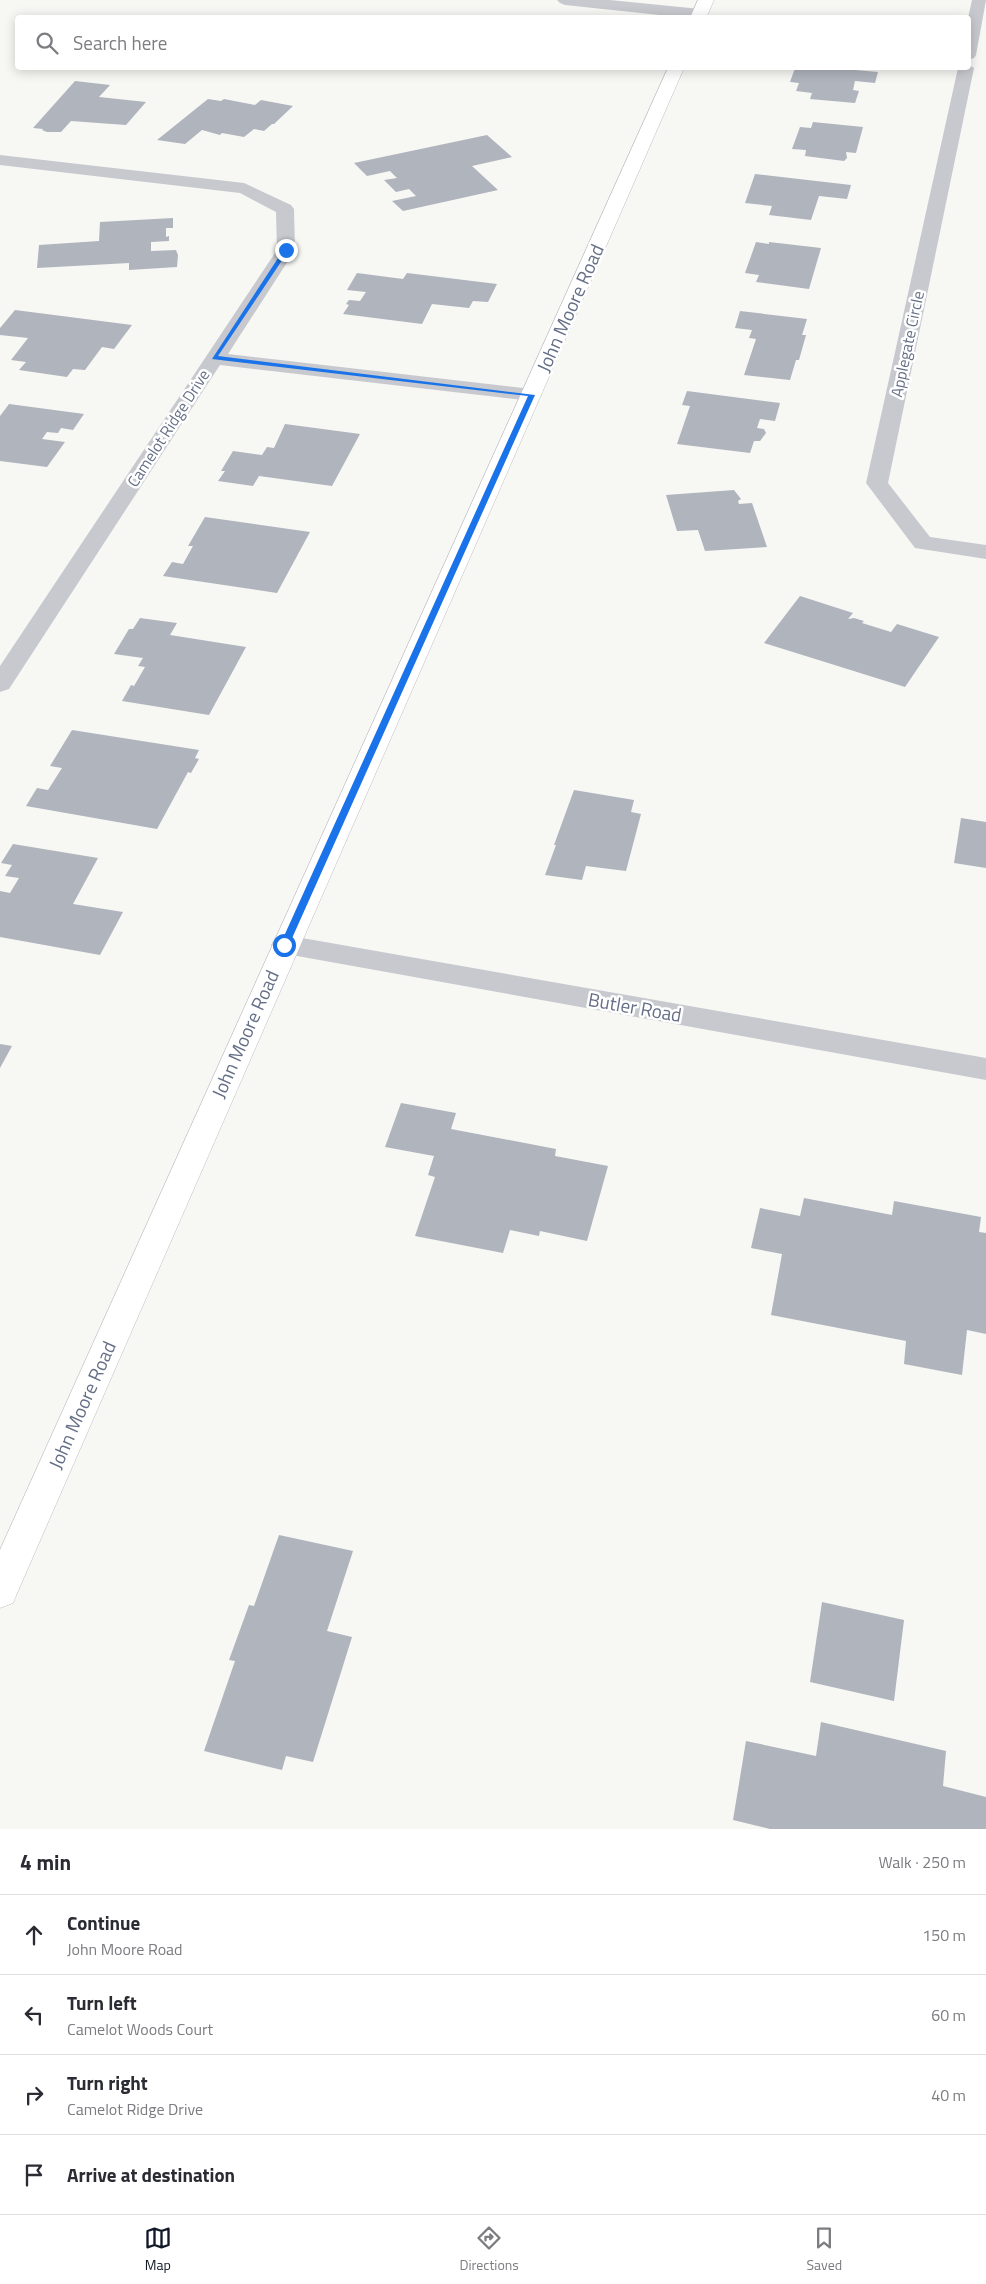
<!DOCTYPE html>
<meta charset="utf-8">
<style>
body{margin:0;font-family:"Titillium Web",sans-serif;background:#f7f7f7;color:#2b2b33}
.stop{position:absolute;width:15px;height:15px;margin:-11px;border:4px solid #1a73e8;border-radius:50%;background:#fff}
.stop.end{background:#1a73e8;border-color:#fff;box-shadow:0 1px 5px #0008}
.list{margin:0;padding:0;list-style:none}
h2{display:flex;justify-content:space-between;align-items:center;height:65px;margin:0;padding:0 20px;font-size:21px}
h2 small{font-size:16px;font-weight:400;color:#7c7c81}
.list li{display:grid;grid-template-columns:32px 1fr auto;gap:15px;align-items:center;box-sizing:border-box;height:80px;padding:0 20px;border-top:1px solid #e1e1e2}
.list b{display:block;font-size:19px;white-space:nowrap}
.list p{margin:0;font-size:16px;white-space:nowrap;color:#7c7c81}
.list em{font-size:16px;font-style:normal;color:#7c7c81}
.icon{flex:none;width:28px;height:28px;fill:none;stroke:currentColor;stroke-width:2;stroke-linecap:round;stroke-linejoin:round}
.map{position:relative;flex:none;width:986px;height:1829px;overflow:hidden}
.search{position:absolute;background:#fff;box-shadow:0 2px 12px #0003;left:15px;right:15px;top:15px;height:55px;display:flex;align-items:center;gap:12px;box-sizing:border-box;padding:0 18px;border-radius:5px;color:#7c7c81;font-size:19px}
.sheet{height:385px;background:#fff}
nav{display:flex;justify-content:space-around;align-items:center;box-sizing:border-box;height:70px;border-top:1px solid #e1e1e2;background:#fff;font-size:14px;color:#7c7c81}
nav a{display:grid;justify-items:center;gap:2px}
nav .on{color:#111827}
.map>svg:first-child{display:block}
</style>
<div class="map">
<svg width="986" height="1829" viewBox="0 0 986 1829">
<rect width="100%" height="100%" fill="#f7f7f4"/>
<path fill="#afb4bd" d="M795,68h37l46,4 -3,11 -20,-2 -2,9 6,1 -4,12 -45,-4 2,-6 -16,-2 3,-8 -9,-1z
M75,81l35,4 -11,12 47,5 -20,23 -55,-4 -10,11h-14l-5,-2 1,-1 -10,-1z
M208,99l13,2 3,-2 31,6 6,-5 32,6 -19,18h-2l-8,7 -10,-2 -10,8 -22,-4 -2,2 -18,-5 -17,14 -28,-4z
M813,122l50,5 -7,26 -10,-1 1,6 -3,3 -39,-5 1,-6 -14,-1 8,-22 11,1z
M487,135l25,22 -40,9 26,24 -95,21 -11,-10 24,-5 -7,-7 -13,3 -12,-12 13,-2 -7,-7 -23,5 -13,-13z
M755,174l96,11 -4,14 -28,-3 -8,24 -42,-5 3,-9 -27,-3z
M173,218v10h-7v9l3,-1v5l-18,1v9l25,-1 2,5 -1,12 -48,3v-7l-92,5 2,-23 60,-4 1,-19z
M756,242l13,2v-2l52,6 -12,41 -53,-7 3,-7 -14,-2z
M357,273l46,6 4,-6 90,11 -9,18 -15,-1 -4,7 -37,-4 -10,20 -79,-10 6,-9 -3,-1 3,-4 11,1 6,-9 -19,-2z
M15,310l117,15 -18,24 -12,-2 -17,23 -12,-1 -6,8 -48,-7 7,-8 -15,-2 17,-22 -28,-3v-7z
M740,311l67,8 -5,16h4l-7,25h-3l-6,20 -46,-5 12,-36 -7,-1 3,-8 -17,-2z
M687,391l93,12 -5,18 -15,-2 -3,9 7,1 2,4 -6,8h-6l-4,12 -73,-9 13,-38 -8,-1z
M9,404l75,10 -11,16 -12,-2 -3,5 -11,-1 -5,7 23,3 -18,25 -47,-6v-45z
M285,424l75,10 -28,52 -73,-10 -6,10 -35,-5 7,-10h-4l12,-20 29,4 5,-8 7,1z
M734,490l7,9 -3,2 1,3 13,-1 15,44 -62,4 -7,-21 -21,1 -11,-36z
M205,517l105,15 -33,61 -114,-17 9,-14 11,2 10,-18h-5z
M800,596l53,17 -5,6 6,-1 10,3 -2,2 29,9 6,-8 42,13 -34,50 -141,-44z
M140,618l37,5 -7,12 76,12 -37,68 -87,-14 9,-16 3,1 11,-19 -7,-1 5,-8 -29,-4 15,-25h4z
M72,730l127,20 -4,8 4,1 -8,14 -3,-1 -31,57 -131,-23 11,-18 11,2 14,-22 -12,-2z
M574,790l60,10 -3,12 10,2 -15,57 -40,-5 -4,14 -37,-5 11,-30h-2z
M961,818l25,4v46l-32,-5z
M13,844l85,14 -25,46 50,8 -23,43 -100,-18v-46l10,2 9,-15 -14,-2 7,-11 -11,-2z
M0,1044l12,2 -12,22z
M401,1103l55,10 -5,16 105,20 -1,7 53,10 -21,75 -47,-10 -1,5 -29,-6 -7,23 -88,-17 20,-59 -7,-2 6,-19 -49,-9z
M804,1198l88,17 2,-14 87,16 -2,15 7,1v101l-19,-4 -5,45 -58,-11 2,-23 -135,-26 11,-61 -31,-6 9,-40 40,8z
M279,1535l74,16 -26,80 25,6 -39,125 -27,-6 -4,14 -78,-19 31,-90 -6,-1 20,-55 5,1z
M822,1602l82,18 -10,81 -84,-19z
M821,1722l125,29 -3,35 43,11v32h-216l-37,-9 13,-79 70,15z"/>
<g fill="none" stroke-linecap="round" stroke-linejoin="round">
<defs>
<path id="secondary" d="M698,0h16l-8,18h-16z
M668,68h16l-666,1523 -5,12 -13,5v-58z"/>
</defs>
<use href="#secondary" stroke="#bcbec4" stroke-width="1"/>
<path fill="#c7c9ce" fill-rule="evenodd" d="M557,0h53l90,9 6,2 2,3 -3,4h-17l-123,-13 -5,-2z
M972,0h14l-10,55 -2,3 -6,2v-42z
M968,64l6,4 -86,415 42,54 56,8v14l-71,-11 -49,-65 92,-415h10z
M0,155l244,28 47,22 3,4 1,41 -67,104 304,35 7,2 3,4 -3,4 -7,2 -312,-36 -211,324 -9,3v-26l277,-416 -1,-38 -36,-19 -240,-28z
M285,935l701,123v22l-711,-128 -4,-7 4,-7z"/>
<use href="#secondary" fill="#fff" fill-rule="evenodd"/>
</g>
<path fill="#1a73e8" d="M284,249l5,1 -71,106 317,39 -246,550 -5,3 -4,-3 248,-549 -316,-37z"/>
<g text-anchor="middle" stroke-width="5" stroke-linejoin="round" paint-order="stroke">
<g font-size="16" fill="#656f87" stroke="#fff">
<text transform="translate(907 344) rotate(-78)" y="6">Applegate Circle</text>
<text transform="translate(168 428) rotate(-57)" y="6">Camelot Ridge Drive</text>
</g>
<g font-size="19" fill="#656f87" stroke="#fff">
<text transform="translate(570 308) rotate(-66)" y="7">John Moore Road</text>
<text transform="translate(635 1007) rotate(10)" y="7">Butler Road</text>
<text transform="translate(245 1034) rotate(-66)" y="7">John Moore Road</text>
<text transform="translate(82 1405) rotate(-66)" y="7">John Moore Road</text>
</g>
</g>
</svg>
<div class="stop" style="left:284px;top:945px"></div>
<div class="stop end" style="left:286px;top:250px"></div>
<div class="search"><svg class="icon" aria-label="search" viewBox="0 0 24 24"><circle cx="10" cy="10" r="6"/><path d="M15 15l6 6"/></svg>Search here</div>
</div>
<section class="sheet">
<h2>4 min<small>Walk · 250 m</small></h2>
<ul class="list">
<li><svg class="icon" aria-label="ahead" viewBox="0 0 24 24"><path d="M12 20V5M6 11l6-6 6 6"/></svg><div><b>Continue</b><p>John Moore Road</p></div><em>150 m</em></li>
<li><svg class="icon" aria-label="left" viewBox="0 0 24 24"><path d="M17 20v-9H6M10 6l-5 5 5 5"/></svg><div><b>Turn left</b><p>Camelot Woods Court</p></div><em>60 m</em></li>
<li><svg class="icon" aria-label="right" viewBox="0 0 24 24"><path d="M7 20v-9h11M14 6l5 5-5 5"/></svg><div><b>Turn right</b><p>Camelot Ridge Drive</p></div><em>40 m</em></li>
<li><svg class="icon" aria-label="arrive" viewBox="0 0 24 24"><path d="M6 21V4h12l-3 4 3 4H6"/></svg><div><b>Arrive at destination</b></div></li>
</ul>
</section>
<nav>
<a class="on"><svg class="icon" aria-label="map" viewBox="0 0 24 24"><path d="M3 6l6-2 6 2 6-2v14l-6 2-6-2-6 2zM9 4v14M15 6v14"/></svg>Map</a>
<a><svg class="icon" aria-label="directions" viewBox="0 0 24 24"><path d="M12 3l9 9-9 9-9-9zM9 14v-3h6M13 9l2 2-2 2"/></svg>Directions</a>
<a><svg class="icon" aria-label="saved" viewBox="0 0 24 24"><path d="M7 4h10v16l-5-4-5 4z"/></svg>Saved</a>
</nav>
